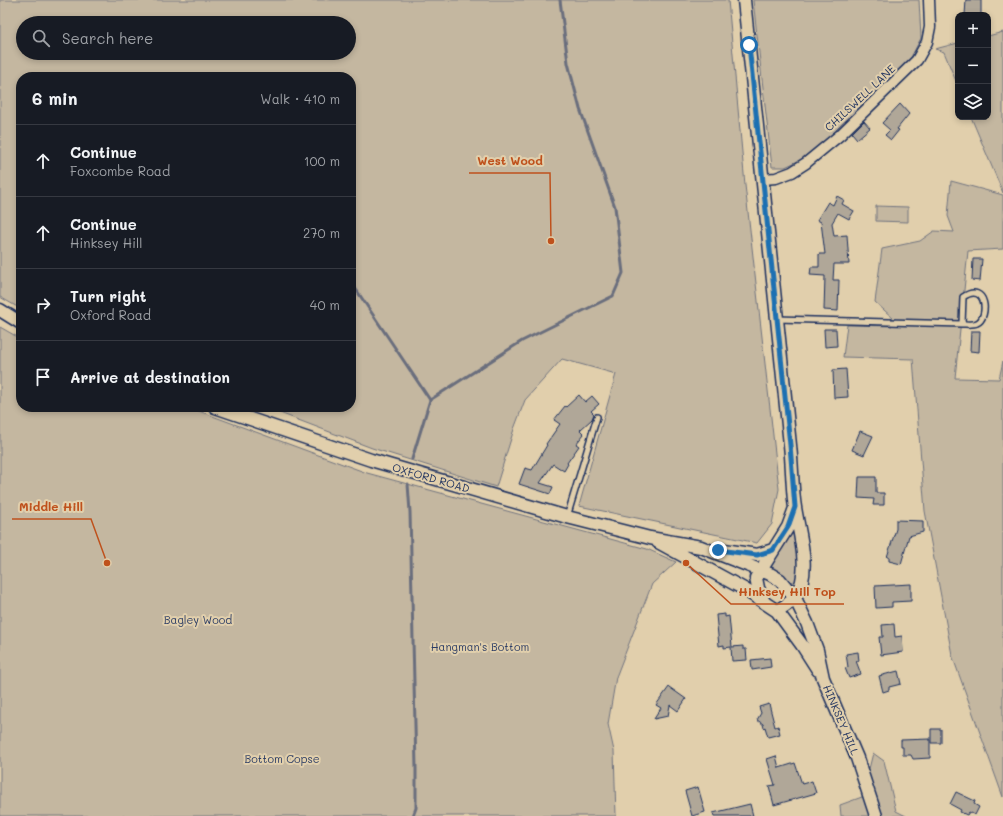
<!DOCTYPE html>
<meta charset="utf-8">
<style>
body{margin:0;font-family:Mali,sans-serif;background:#242831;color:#f1f3f6}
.controls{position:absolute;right:12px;top:12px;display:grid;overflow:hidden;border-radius:8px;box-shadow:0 2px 6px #0003}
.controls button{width:36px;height:36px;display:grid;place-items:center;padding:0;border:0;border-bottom:1px solid #363941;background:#171b24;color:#f1f3f6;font:20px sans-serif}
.stop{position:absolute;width:12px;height:12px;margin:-9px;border:3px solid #1f6fb2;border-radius:50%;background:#fff}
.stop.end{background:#1f6fb2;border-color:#fff;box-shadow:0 1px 4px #0008}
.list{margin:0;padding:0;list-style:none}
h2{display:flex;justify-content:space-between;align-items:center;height:52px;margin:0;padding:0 16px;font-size:17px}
h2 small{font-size:13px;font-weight:400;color:#9ea1a6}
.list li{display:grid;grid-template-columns:26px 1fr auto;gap:12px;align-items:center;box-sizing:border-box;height:72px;padding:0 16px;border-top:1px solid #363941}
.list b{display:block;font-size:15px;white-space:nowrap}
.list p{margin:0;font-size:13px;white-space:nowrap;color:#9ea1a6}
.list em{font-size:13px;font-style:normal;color:#9ea1a6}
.icon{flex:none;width:22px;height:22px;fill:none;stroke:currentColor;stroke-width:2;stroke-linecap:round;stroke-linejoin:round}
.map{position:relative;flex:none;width:1003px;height:816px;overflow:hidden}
.search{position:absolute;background:#171b24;box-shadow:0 2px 6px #0003;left:16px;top:16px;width:340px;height:44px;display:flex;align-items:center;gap:10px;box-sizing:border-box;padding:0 14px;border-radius:22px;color:#9ea1a6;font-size:15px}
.panel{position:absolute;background:#171b24;box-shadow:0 2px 6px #0003;left:16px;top:72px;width:340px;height:340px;border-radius:16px}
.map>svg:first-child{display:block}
</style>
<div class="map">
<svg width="1003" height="816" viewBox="0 0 1003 816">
<rect width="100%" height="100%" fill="#e1cfac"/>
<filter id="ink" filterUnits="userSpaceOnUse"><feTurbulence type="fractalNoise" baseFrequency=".025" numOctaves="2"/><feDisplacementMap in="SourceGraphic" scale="8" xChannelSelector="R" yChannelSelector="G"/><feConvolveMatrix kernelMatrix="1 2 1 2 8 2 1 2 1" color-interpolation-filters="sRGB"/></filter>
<g filter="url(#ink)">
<path fill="#c4b7a0" stroke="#70737f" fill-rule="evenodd" d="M0,0h728l17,185 34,304 -7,35 -15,19 -178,-37 37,-132 -54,-15 -37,41 -11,29 -18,58 -124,-39 -108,-41h87v-330h-330v232l-21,-12zM23,23h326v30h-326z
M753,0h166l2,38 -14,27 -98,91 -24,11h-13z
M1003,32v161l-32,-76h17v-81z
M958,43v43l-14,-34 -9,-3z
M951,181l52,14v54l-35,2 -13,127 44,1 4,-18v436l-51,-142 -27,-144 -12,-152 -70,-2 4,-32 45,1 1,-8 -18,-16 7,-53 38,-8 14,-10 20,1 -6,-16z
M876,206l32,1v15l-32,-1z
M0,327l21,12v68h167l179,66 280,76 29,13 -24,22 -36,93 -8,47 6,27 2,65h-616z
M794,531c3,17 8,37 1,53l-26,-18 21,-34z
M873,753l11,8 12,50 10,5h-65l-1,-11 22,-8z"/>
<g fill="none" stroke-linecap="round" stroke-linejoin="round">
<path stroke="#6a6e7d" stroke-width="3" d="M351,282l79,118 -18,59
M430,400l92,-59 91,-45 10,-23 -8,-66 -35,-98 -12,-46 -8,-63
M408,484l2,28 6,256v40l-3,8"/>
</g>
<path fill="#b0a798" stroke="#1b2f5e" d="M966,0h15v15h-16z
M900,104l9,10 -12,15 2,1 -8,10 -6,-5 5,-5 -8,-7z
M864,121l6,7 -13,11 -5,-6z
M837,196l7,4 -2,4 12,7 -5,8 -11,-6 -6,10 2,13 13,-1 2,29h-15l-1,16h6l-1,31 -14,-1 1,-34 -15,-1 1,-8h8v-13h6l-4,-32 -4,-2 11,-18 5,3z
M973,259h9l-2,22 -8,-1z
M824,329h12l1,17 -12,1z
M971,331h9l-1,21 -9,-1z
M846,369l2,28 -14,1 -1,-28z
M579,395l6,7 7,-6 7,8 -8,7 3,3 -2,5 -12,11 4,4 -8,10 3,2 -12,17 1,1 -4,7 -11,-7 -13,19 13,4 -3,7 -31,-10 6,-16 7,2 15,-25 -1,-1 14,-20 -6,-4 11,-14 1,1z
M860,431l13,5 -9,19 -12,-5z
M859,477h17v16h8v12h-11l1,-6 -16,-1z
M896,520l27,1v11l-14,4 -8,28 -12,-3v-4h-2l9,-28z
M911,584v17l-19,1v5l-16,1 -1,-22z
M725,614v3l4,-1 3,31 11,-1v3h3l1,11 -15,1 -1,-14 -7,1v-3l-5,1 -3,-31z
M894,624l1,13 7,-1 1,16 -22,3 -2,-18h4l-1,-12z
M858,652l1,9h-3l5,13 -12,4 -4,-10 3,-1 -2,-13z
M770,658l1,9 -19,3 -1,-10z
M898,671l3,13 -12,3v3l-6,2 -4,-16z
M669,687l17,12 -8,12 -8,-6 -2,11 -14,3 7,-11 -5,-3z
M769,704l6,23 3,-1 2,8 -12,3 -3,-10 -1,1 -1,-4 -6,-4 4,-7 -2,-6z
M931,729h10v14h-10z
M930,739v19l-17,1 -2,-4h-8v-8h-2v-7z
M776,756l3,12 16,-5 7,21 10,-3 4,12 -42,12 -5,-19 6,-1 -8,-26z
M698,787l7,25 -13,4 -7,-25z
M956,792l19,9 -1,3 5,3 -4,8 -6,-3 -2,3 -7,-3 1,-2 -11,-6z
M750,804l3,12h-39l-1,-3z"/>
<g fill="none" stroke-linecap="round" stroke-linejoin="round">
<defs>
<path id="service" d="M777,319l185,5c4,0 11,1 15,-1 12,-5 10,-42 -14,-26l-1,27
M567,517l30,-100"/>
<path id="minor" d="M763,179l13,-1 16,-6 14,-9 34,-28 77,-75 10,-18 3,-15 -1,-27"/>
<path id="tertiary" d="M744,0l46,445c2,18 2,36 4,55 3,29 19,69 2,96 -4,6 -13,11 -19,15
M0,310l21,13
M215,407l156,53 196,57 83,21 51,9 69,27 10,6 15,18 12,25 10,27 6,28 34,80 19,58
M658,542l86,47 33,22 25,34 16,25
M724,550l33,5 16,-5
M764,602l-6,-14 -2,-10 32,-51 7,-19"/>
</defs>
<use href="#service" stroke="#1b2f5e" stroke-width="8"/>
<use href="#minor" stroke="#1b2f5e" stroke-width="13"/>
<use href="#tertiary" stroke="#1b2f5e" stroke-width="15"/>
<use href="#service" stroke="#e1cfac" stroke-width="5"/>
<use href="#minor" stroke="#e1cfac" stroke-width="10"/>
<use href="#tertiary" stroke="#e1cfac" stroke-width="12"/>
</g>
</g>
<g fill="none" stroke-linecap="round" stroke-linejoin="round" filter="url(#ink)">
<path stroke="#1f6fb2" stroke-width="5" d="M718,550l39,5 16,-5 15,-23 7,-20 -5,-62 -41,-400"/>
</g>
<g text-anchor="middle" stroke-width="4" stroke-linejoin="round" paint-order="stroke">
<g font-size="11" fill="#1b2f5e" stroke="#e1cfac">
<text transform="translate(860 98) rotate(-43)" y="4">CHILSWELL LANE</text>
<text transform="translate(431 478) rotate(16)" y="4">OXFORD ROAD</text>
<text transform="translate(841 720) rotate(67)" y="4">HINKSEY HILL</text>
</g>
<g font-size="11" fill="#2c3d65" stroke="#e1cfac">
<text x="198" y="624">Bagley Wood</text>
<text x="480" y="651">Hangman's Bottom</text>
<text x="282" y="763">Bottom Copse</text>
</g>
</g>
<path fill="none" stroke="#bf511c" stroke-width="1.5" d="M551 241L550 173H469M107 563L91 519H12M686 563L731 604H844"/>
<g fill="#bf511c" stroke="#e1cfac" stroke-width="1.5">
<circle cx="551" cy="241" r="4"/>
<circle cx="107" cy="563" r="4"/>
<circle cx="686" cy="563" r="4"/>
</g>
<g font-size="12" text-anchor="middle" font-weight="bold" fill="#bf511c" stroke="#e1cfac" stroke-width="4" stroke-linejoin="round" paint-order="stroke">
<text x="510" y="165">West Wood</text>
<text x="51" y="511">Middle Hill</text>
<text x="787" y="596">Hinksey Hill Top</text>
</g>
</svg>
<div class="controls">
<button>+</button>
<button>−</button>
<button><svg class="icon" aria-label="layers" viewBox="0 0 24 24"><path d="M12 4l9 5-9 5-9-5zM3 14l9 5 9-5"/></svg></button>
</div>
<div class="stop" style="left:749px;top:45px"></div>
<div class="stop end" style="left:718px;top:550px"></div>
<div class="search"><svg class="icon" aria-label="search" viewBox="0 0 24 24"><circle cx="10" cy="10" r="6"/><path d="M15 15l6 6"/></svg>Search here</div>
<section class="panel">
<h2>6 min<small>Walk · 410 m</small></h2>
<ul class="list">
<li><svg class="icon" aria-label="ahead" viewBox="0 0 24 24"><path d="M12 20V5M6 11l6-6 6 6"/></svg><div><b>Continue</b><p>Foxcombe Road</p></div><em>100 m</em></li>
<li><svg class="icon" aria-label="ahead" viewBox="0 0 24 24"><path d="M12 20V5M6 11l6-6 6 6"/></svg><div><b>Continue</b><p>Hinksey Hill</p></div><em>270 m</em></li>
<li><svg class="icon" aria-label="right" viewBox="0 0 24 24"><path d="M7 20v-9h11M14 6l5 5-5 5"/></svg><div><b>Turn right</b><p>Oxford Road</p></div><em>40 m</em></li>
<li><svg class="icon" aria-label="arrive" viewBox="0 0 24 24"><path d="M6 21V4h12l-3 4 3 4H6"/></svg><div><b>Arrive at destination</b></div></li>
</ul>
</section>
</div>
